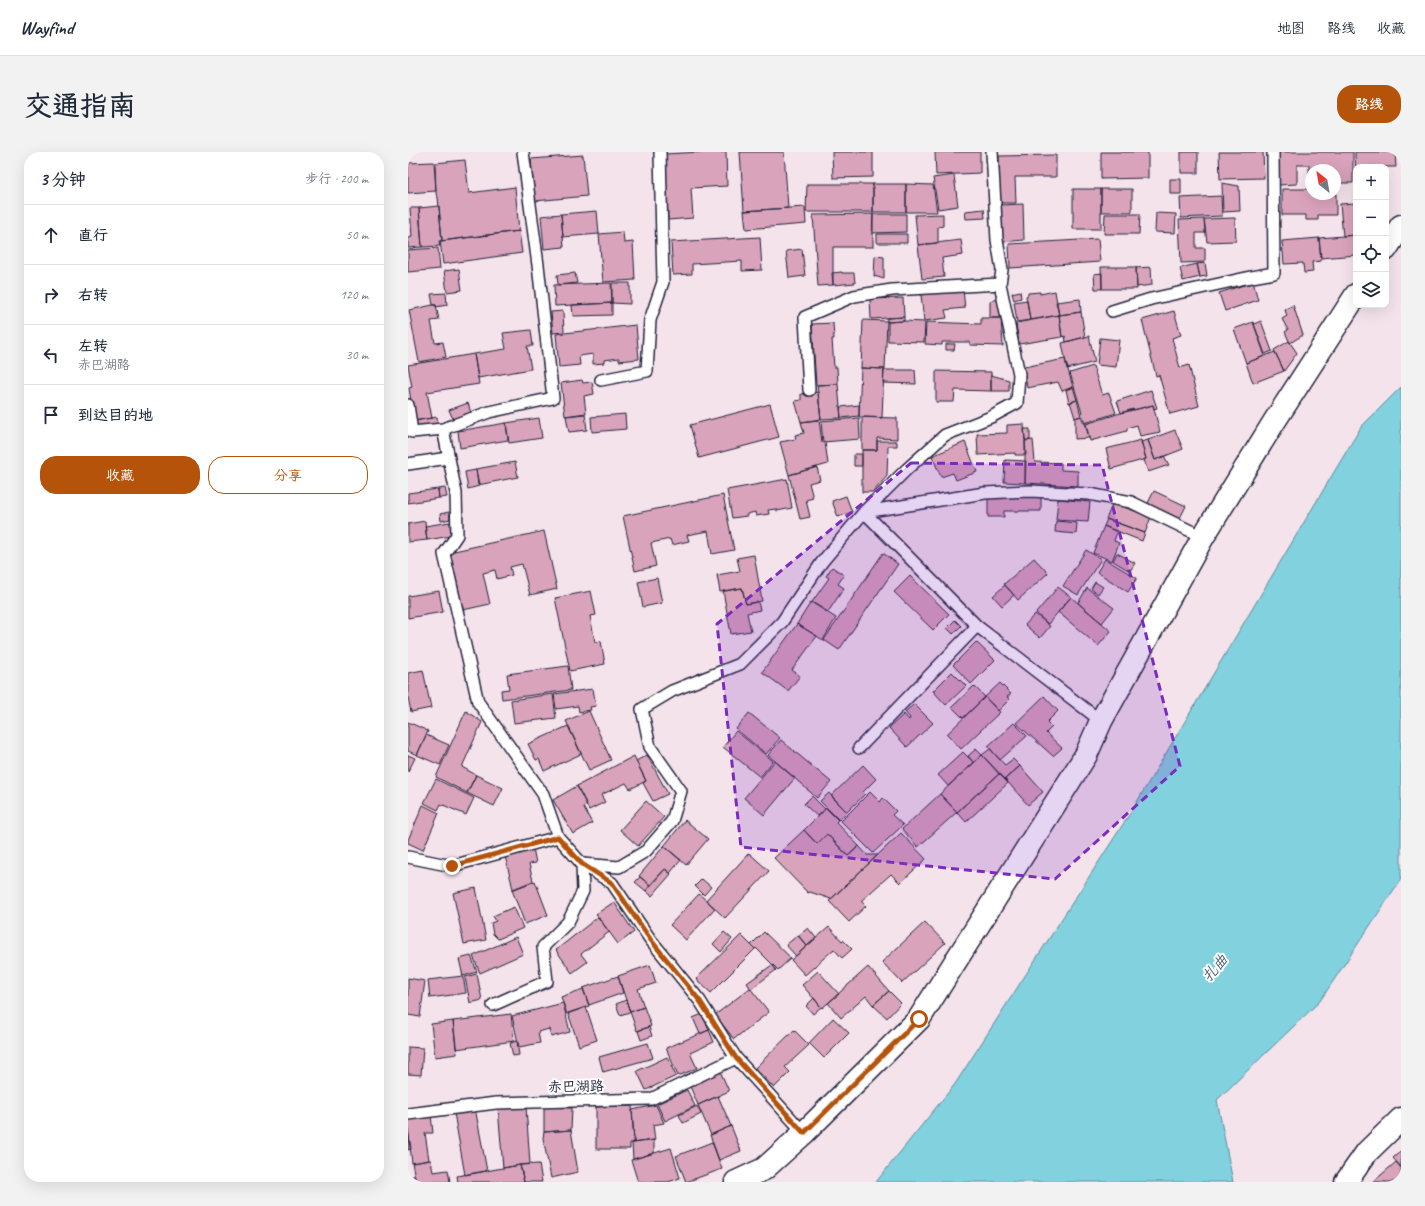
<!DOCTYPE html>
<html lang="zh">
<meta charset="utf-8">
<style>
body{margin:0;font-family:Caveat,"LXGW WenKai TC",sans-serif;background:#f2f2f3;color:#1f2937}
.controls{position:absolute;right:12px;top:12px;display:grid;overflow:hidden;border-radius:8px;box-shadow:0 4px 16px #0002}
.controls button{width:36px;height:36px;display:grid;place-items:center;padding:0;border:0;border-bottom:1px solid #e0e1e3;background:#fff;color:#1f2937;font:20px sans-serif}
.compass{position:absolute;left:897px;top:12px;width:36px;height:36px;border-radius:50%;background:#fff;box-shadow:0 4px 16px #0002;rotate:329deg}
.stop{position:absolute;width:12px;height:12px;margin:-9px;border:3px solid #b45309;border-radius:50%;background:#fff}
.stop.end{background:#b45309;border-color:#fff;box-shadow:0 1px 4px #0008}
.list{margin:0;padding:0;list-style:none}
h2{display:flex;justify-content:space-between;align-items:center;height:52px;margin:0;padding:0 16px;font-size:17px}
h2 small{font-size:13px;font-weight:400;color:#747a83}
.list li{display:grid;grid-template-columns:26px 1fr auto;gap:12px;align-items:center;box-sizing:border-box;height:60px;padding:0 16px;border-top:1px solid #e0e1e3}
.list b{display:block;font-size:15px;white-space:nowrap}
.list p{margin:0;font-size:13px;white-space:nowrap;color:#747a83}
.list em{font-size:13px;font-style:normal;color:#747a83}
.actions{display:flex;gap:8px;padding:12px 16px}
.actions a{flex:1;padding:9px 0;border:1px solid #b45309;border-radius:16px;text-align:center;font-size:14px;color:#b45309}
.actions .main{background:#b45309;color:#fff}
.icon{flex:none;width:22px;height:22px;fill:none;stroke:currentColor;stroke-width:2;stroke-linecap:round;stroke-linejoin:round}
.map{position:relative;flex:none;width:993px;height:1030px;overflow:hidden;border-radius:16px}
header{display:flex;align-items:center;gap:24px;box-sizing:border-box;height:56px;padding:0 20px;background:#fff;border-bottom:1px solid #e0e1e3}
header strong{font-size:19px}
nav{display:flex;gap:22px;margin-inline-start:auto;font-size:14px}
.intro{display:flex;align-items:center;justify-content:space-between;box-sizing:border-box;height:96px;padding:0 24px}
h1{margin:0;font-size:28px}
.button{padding:10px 18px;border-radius:16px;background:#b45309;color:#fff;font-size:14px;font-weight:700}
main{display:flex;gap:24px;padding:0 24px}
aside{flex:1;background:#fff;border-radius:16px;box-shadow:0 4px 16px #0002}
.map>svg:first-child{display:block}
</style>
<header>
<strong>Wayfind</strong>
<nav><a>地图</a><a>路线</a><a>收藏</a></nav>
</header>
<div class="intro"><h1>交通指南</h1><a class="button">路线</a></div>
<main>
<aside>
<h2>3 分钟<small>步行 · 200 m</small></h2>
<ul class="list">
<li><svg class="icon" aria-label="ahead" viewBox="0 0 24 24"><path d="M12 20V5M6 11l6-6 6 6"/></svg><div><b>直行</b></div><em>50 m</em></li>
<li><svg class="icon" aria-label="right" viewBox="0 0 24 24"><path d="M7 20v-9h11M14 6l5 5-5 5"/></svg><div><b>右转</b></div><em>120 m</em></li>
<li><svg class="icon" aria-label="left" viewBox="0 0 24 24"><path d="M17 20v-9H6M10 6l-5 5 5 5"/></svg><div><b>左转</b><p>赤巴湖路</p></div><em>30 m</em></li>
<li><svg class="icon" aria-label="arrive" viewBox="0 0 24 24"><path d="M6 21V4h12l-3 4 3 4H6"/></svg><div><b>到达目的地</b></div></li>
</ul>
<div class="actions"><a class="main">收藏</a><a>分享</a></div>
</aside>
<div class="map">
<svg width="993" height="1030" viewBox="0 0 993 1030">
<rect width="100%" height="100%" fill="#f4e3eb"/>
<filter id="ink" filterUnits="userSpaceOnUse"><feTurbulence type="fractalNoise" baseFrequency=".025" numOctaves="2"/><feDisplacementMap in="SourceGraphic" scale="8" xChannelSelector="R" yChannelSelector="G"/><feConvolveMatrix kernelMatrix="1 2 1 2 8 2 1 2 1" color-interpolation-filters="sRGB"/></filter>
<g filter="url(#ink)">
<path fill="#82d1df" stroke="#5c8b9d" d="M993,235v492l-81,122 -103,99 16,82h-357l79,-98 174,-269 232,-388z"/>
<path fill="#d9a3bb" stroke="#22223b" d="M293,0h25l1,34 -36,2 2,30 -25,2 -3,-66z
M332,0h44l4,56 -44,3z
M424,0h41v25l-40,1z
M527,0h45v21l-44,2z
M693,0h47v26l-47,1z
M773,0h17v21h-17z
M811,0h44l1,26 -44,1z
M870,0h75v31h-18v-13h-24v14h-2v-19h-12v19l-18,1z
M947,0h40l1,15h-40v12z
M175,3l4,41 -52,5 -4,-42z
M648,3v22h-41l1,26h-16l-1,-47z
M57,8l4,33 46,-6 4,44 -77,10 -4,-44h-1l-1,-4 -1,-30z
M26,10l2,29 -28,2v-30z
M546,23l4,31 -20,3 -5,-31z
M762,27h11v15h-11z
M814,31l17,3 1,25 -17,1z
M399,32h66v28h-67z
M465,32h33v28h-33z
M498,32l27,1 4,27h-31z
M665,37h28v40h-28z
M693,37h31v23h-31z
M874,37h29v5h24v-5h1v26h-18v5h-12v-5h-24z
M813,44l1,20 -41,2 -1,-20z
M948,51v32l-13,1 -3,-32z
M615,52l1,36 -21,2 -2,-37z
M31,54l3,35h-3l1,5 -18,1 -3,-39z
M397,55l1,17 -60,5 -2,-18z
M2,56h9l3,39 -14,1v-10l4,-1z
M576,57l1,9 -19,1 -1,-8z
M189,59l2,23 -36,3 -2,-23z
M748,61l20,1 -1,19 -20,-1z
M153,62l3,33 -20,2 -3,-33z
M465,62v33h-40v38l-15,1 -5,-71z
M465,62h33v18l-34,1z
M535,62v12l-5,1v16l-20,2 -3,-30z
M697,62h35l-1,20h-35z
M827,66l1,23 -29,1 -3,-23z
M796,67l1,14h-9v15h9v14l-24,1 -2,-43z
M111,79l3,22 -79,11 -3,-23z
M215,80l1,11 9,-1 2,38 -32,2 -4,-48z
M469,82h30v9h-30z
M948,83v20l-35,3 -2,-20z
M352,85l2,33 -20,1v-10l-50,3v10l-19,1 -2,-33z
M911,86l2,23 -9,1 1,10 -9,1 -1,-10 -19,1 -2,-23z
M690,87l2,23 -90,6 -1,-24z
M553,88l2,15 -21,3 2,19 -22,2 -4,-34z
M30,96l2,21 -32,3v-22z
M394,97l3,27 -16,2 -3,-27z
M467,104l9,1v22l-10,-3z
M797,111l2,13 -7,1 -3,-13z
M789,112l3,13 -17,4 -3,-13z
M693,115h35l1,22h-35z
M743,115l1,18 -15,2 -1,-19z
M51,117l3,21 -15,2 -3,-21z
M434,120v1h12l1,10 -22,2 -1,-12z
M167,121l2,10 -19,2 -1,-10z
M694,121v16h-7l-1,-15z
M845,130l5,18 -33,11 -6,-18z
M203,131l1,20 -57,3 -1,-21z
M204,131h18v21l-18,-1z
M555,138l2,18 -20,2 2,8 -23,3 -3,-26z
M612,139l1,7 -7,2 -2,-7z
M647,139l4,24 -29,5 -4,-24 2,-1v-2l12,-1v2z
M38,141l1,12 -11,2v-2h-3l-2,-11z
M495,146l1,19 -33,2 -1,-20z
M590,147l3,19h-11v-17z
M672,147l1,13 -22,3 -3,-13z
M619,148l3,20 -13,2 -3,-20z
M204,151v12l-39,1 -1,-11z
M25,153h3l3,15 -8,1 4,22 8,-1 3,15 -27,5 -10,-52z
M885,153l10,30 -13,8 -5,-11 3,-2 -6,-11 5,-3 -2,-6z
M155,159l1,21 -11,1 -2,-21z
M766,159l7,24 -9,3 8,30 9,-3 10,41 -29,8 -11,-39 -3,1 -14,-56z
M673,160l4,25 -19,5 -1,-6 -3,1 -3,-22z
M651,163l3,22 -43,7 -3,-21z
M496,165v4l-17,1v-4z
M573,166h20l2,28 -33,-1v-3h-28v3l-17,-1 1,-22 55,2z
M455,168l24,1 -2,48 -24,-1z
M496,169l21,1 -1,20 -36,-1v-19z
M853,169l11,30 -7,3 -11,-30z
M845,170l12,34 -19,7 -12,-34z
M425,171l1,16h-2l2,28h3l1,17 -22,1 -4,-61z
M228,173l3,34 -20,2v-3l-15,2v3l-11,1v-10l-14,2 1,9 -21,2 -3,-33z
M123,178l2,16h-6l4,23 -53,9 -4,-24 32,-5 -3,-16z
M681,184l6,26 -28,7 -5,-26z
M692,186l19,2 -3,27 -19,-2z
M881,189l8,12 -13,18 -10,-21z
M538,192h9l-1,6h-8z
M867,200l9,19 -31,12 -7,-20z
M66,202l5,30 -52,8 5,26 -18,3 -5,-33 3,-1 -4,-22z
M657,207l8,28 -11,4 -4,-9 -31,6 -3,-21z
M685,214l9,29 7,-2 7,20 -31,10 -15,-50z
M453,216l23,1 -2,49 -23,-1z
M476,218h31l1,14 -33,-1z
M528,219l55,1v19l-36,-1 -1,12h-18z
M583,223l18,5v11h-18z
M174,228l1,3 9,-1 2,12 -10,2 2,17 -21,3 -4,-33z
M430,232l3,34 -20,1 -4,-34z
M665,235l4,13 -8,3 -3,-13z
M743,238l6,18 -3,1 -1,-4 -32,8 -4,-12z
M410,240l3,27 -20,3 -6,-21 6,-1v-6z
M669,248l4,16 -6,2 -5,-16z
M60,251l3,10 -18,6 -4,-9z
M362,252l9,33 -80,21 -9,-33z
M451,253v11l-18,2 -1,-11z
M745,253l7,27 -20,4 -3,-11 -10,3v3l-37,10 -4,-17 47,-15 1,1z
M177,262l2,16 -18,2 -3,-16z
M217,262l1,15 -34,3 -1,-15z
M673,264l3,7h1l4,15 -14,1v-21z
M29,265l1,8 -19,3 -4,-2 -1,-5z
M454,265l35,1v21l-20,-1v12h-15z
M131,266l3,20 -33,5 -3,-20z
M451,266l1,21 -37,3 -2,-21z
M411,268l3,22h3l3,22 -39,11 -9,-33 16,-3 -1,-4 9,-2 -3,-11z
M98,271l2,17 -48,8 -2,-17z
M616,272l2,31h-11v-2l-37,2 -1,-21 30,-1v-8z
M616,277h6v11h-5z
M767,278l8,19 -28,11 -7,-20z
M625,288l2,22 26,1v7l17,1v15l-53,-3v-42z
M733,288l5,19 -35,10 -5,-20z
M740,288l7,20 9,-4 5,9 -21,7 -4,-12 2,-1 -5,-17z
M469,289h19v1h1v4h-9l-1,30 -14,16h-11v-42h15z
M557,290l12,30 -21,8 -3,-7 -12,4 -9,-21z
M446,302h8v12h-8z
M597,308l21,1 -1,22 -21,-1z
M107,310l3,15 -40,8 -2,-16z
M409,315l3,13 -11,3 4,15 -7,2 4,17 -10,2 -11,-44z
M68,318l3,16 -11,3 -3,-17z
M379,327l5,29 -15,3 -1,-2 -8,1 1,4 -13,2 -1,-4 -8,2v2l-15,2 -5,-28z
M37,336l2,9 -8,1 -1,-9z
M30,337l1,9 -31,5v-10z
M746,339l32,15 -7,14 -32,-15z
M315,343l11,55 -22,4 -4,-23 -21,4 2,6 -17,4 -2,-6 -19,4 5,23 -21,5 -12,-55z
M438,344l6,16 -14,5 -6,-16z
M580,344h53v15h-37v6h-16z
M650,347l32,3 -2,20 -32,-2z
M705,351l38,14 -6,16 -39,-14z
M41,360l1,7 -9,2 -1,-7z
M699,367l38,14 -3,8 -38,-15z
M17,369l2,19 -19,2v-18z
M648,369l21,2 -1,11 -21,-2z
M42,370l1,14 -24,4 -2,-14z
M696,374l13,6 -3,9 5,2 -7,18 -19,-8z
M136,379l13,58 -27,6 -8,-31 -12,3 2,8 -15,4 -2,-9 -12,3 7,31 -27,6 -13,-58z
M678,398l15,9 -23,36 -15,-9z
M475,401l15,11 -59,86 -15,-10z
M709,401l18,10 -5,8 -17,-10z
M346,403l8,46 -16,3 -4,-16 -22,4 -3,-17 23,-4 -3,-13z
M626,406l14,15 -30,27 -14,-16z
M697,407l32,19 -9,14 -31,-20z
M424,415l12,8 -6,9 6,4 -16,24 -16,-10 17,-24 -3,-2z
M502,424l39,38 -16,16 -39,-38z
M249,426l5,25 -19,4 -5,-25z
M687,430l8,5 -5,7 -7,-5z
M597,433l9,10 -12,11 -9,-10z
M650,435l13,10 -23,27 -12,-11z
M334,436l4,16 12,-2 2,8 -13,3 4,18 -20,3 -8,-43z
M679,436l27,20 -12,15 -24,-20z
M31,439l4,21 -35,6v-22z
M183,439l5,24 -6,1 5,26 6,-1 4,23 -35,7 -15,-73z
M663,445l40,34 -13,15 -40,-34z
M403,450l25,16 -13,22 -26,-16z
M627,462l15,12 -10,12 -15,-13z
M547,468l6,6 -8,8 -6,-6z
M389,472l20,12 -25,34 8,6 -12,15 -26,-19z
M568,490l19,18 -24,24 -18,-19z
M160,514l3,24 -69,9 -1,-9 8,-1 -2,-15z
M15,518l8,38 -20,4 -3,-15v-24z
M544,520l14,14 -20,19 -13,-14z
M592,531l11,11 -4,3 3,2 -12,12 -13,-14z
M566,534l11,11 -22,21 -11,-11z
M185,537l3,17 -6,1 1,3 -12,2 -1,-6 -22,3 -2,-15z
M145,542l3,24 -42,5 -3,-23z
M636,544l14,15 -11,11 5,5 -6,6 16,15 -9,8 -37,-33z
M577,545l15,15 -39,37 -14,-15z
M506,552l19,19 -26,24 -18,-19 15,-14 5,6 1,-2 -5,-6z
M58,559l16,11 -20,45 14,8 -9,18 -31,-16z
M181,559l22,49 -22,10 -23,-49z
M341,561l31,25 -14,16 -30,-25z
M0,570l20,9 -11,24 -9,-4z
M606,571l13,13 -27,24 -12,-14z
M160,574l13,28 -37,17 -5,-12 -3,1 -8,-16z
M328,579l37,30 -13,16 -37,-30z
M18,583l23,10 -9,20 -23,-10z
M373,588l50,42 -14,16 -49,-43z
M568,597l6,6 -8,8 -6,-7z
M582,597l15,16 8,-6 7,7 -15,13 -23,-24z
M555,600l11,11 -26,23 -10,-11z
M0,603l7,3 -7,14z
M239,603l21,39 -15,7 -10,-18 3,-2 -10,-20z
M574,603l17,19 -42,38 -17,-18z
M226,604l12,25 -16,8 -4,-6 -25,12 4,7 -16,8 -12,-24z
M367,609l20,17 -31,37 -20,-17z
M455,613l13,14 -13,13 2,2 -18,18 -16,-16z
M612,614l23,26 -15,13 -23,-26z
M591,622l9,9 -42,39 -9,-10z
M68,623l27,13 -9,18 -27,-13z
M28,627l38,19 -8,17 -25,-11 -3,6 -14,-7z
M169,634l10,19 -4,2 9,16 -19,11 -20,-34z
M462,640l10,10 3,-4 13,13 -4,4 11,10 -30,28 -32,-32z
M421,641l18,19 -8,8 -19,-19z
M532,642l17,18 -39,35 -16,-18z
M404,644l13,13 -7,8 -14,-13z
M238,649l18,16 -26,29 -18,-16z
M15,653l16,8 -16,37 -15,-7v-3z
M418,656l12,12 -2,2 23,24 -11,10 -21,-22 -10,10 -13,-14z
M277,668l23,19 -22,26 -22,-19z
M396,678l13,14 10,-10 21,22 11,-10 8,9h11l-47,44 -21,-7 -2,1 -34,-35z
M493,681l25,26 -26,24 -9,-9 -30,27 5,5 -17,16 -20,-21z
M256,694l17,14 -11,13 -5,-4 -15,16 -11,-9z
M125,696l3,15 -7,1 4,17 -20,8 -8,-33z
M341,701l20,18 -44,47 -19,-18z
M257,717l6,5 -19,22 -6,-5z
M232,725l10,8 -4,6 -11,-9z
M294,727l9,8 -7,8 -9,-9z
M127,729l13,34 -23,9 -13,-34z
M68,736l10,52 -22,4 -11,-51z
M291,742l16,14 -29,32 -16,-15z
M206,750l20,30 -16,12 -22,-30z
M106,755l9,21 -25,11 -5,-5 -2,-11 5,-2 -3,-5z
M190,765l11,15 -28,22 6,8 -15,11 -16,-23z
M517,770l20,21 -43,40 -20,-21z
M421,775l13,14 1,-1 9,9 -10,9 -8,-9 -29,26 -14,-15z
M400,776l8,10 -9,8 -9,-10z
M316,780l8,7 -11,13 -8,-8z
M356,780l27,26 -13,12 -22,-22 -1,1 -4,-4z
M333,783l14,14 -44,44 -15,-14z
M390,783l9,11 -11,10 -10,-11z
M108,785l7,17 -43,19 -7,-17z
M63,804l6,16 -14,4 -4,-17z
M242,813l6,18 -18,6 6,18 -14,5 -12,-36z
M364,813l4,5 -25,19 -4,-6z
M460,815l21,24 -16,14 -7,-9 -25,22 -13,-15z
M410,819l21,23 -17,14 -20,-23z
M69,822l5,26 -12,3 -5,-26z
M55,824l3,17 -36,5 -2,-18z
M210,824l5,17 -34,12 -6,-17z
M0,826l17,3 -5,36 -12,-2z
M342,836l19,24 -35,27 -19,-24z
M175,837l6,17 -22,8 -6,-17z
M481,839l12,12 -14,15 -14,-13z
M406,846l7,9 -8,7 -7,-8z
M218,848l4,12 -10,3 -4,-11z
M155,851l7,29 -19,5 -2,-8 -11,3 2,11 -21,4 -7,-31z
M178,855l11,33 -18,6 -11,-33z
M236,855l7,19 -14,5 -7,-19z
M103,862l3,27 -58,8 -3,-28z
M294,862l7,16 -9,4 -7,-16z
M425,866l16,15 -25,25 -15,-15z
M45,869l4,33 -22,3 -4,-33z
M241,875l3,9 -11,4 -3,-9z
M301,878l5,12 -24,11 7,15 -19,8 -12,-28z
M386,878l15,15 -24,22 5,5 -16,16 -19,-20z
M109,889l2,14 -6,1 -3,-13z
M240,891l5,15 -50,14 -4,-15z
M0,895l15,1 -2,27 -13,-1z
M259,905l9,19 -30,14 -9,-19z
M312,919l9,20 -31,14 -9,-21z
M279,938l8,16 -30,15 -8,-17z
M310,944l13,30 -20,9 -13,-30z
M248,953l8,18 -11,2 2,15 -21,3 -2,-33z
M224,954l2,37h-4v6h-34v-42z
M289,954l4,8 -18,9 -4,-8z
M118,955l4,57 -10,1 -17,3 -5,-60z
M136,955l28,1 -1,22 -27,2z
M67,956l12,63 -22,4 -11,-62z
M23,963l2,18h-8l4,27 -17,3 -4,-34v-11z
M323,974l10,25 -22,9 -9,-25z
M0,977l3,20 -3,1z
M163,978l7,42 -27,6 -8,-40 1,-6z
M246,988v13l-21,6 -1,-16z
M304,990l10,27 -36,13 -10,-26z
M263,996l9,30 -12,4h-30l-7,-22z
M993,999v16l-8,-9z
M23,1008l2,12 15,-2 2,12h-34l-4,-19z
M988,1010l5,6v14h-28z
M131,1012l3,18h-18l-4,-17z
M112,1013l4,17h-66l-1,-6z
M6,1024l1,6h-7v-5z"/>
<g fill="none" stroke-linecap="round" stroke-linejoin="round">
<defs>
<path id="service" d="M115,0l15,113 15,133 -64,14 -46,17 13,64 1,42 -13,19 34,148 65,92 15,43 24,27 30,19 38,56 50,62 36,57 68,75
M584,0l5,88 5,30 -2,14
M704,159l39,-12 95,-21 28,-5 -1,-121
M193,228l46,-9 3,-51 13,-38 -3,-130
M0,253l4,27 31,-3
M0,312l40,-6
M456,360l121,-19 45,-2 59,3 42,8 72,35
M456,360l113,114 124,95
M451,596l118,-122
M0,705l44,9 106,-29
M85,853l54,-24 -4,-34 25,-25 15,-31 -1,-27 37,3 27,-16 26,-30 9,-30 -31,-44 -8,-38 30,-18 68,-27 42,-42 40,-60 42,-50 43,-43 38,-34 46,-18 26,-14 2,-29 -19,-90 -108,6 -38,6 -49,21 4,73
M0,962l88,-11 155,-4 85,-41"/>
<path id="minor" d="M938,1030l21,-30 34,-33"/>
<path id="tertiary" d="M978,97l15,-23
M328,1030l28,-13 40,-36 115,-114 167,-264 15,-34 102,-184 71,-115 82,-127"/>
</defs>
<use href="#service" stroke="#22223b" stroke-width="14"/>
<use href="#minor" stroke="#22223b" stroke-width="25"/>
<use href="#tertiary" stroke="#22223b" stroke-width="25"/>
<use href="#service" stroke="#fff" stroke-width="11"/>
<use href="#minor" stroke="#fff" stroke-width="22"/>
<use href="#tertiary" stroke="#fff" stroke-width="22"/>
</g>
</g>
<g fill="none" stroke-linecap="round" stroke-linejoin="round" filter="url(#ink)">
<path stroke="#b45309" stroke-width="5" d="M44,714l106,-29 24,27 30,19 38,56 50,62 36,57 68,75 115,-114"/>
</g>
<path fill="#7b2cbf" fill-opacity="0.2" stroke="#7b2cbf" stroke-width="3" stroke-dasharray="8 5" stroke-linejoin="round" d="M503,311l191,2 78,301 -125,113 -314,-32 -24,-223z"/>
<g text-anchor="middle" stroke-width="4" stroke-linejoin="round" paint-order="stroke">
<g font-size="14" fill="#22223b" stroke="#fff">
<text transform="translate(168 934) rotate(-1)" y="5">赤巴湖路</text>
</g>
<g font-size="15" font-style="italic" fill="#445f74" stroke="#fff">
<text transform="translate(807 816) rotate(-49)" y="5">扎曲</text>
</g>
</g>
</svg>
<div class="controls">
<button>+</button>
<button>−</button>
<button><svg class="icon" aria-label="locate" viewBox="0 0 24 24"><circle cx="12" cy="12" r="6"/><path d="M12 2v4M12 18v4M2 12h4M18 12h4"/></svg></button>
<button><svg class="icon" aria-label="layers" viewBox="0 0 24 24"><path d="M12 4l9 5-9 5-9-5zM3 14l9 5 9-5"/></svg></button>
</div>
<svg class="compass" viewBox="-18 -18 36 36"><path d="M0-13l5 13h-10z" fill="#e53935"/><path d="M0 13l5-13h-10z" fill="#747a83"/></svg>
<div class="stop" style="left:511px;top:867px"></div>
<div class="stop end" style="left:44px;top:714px"></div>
</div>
</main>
